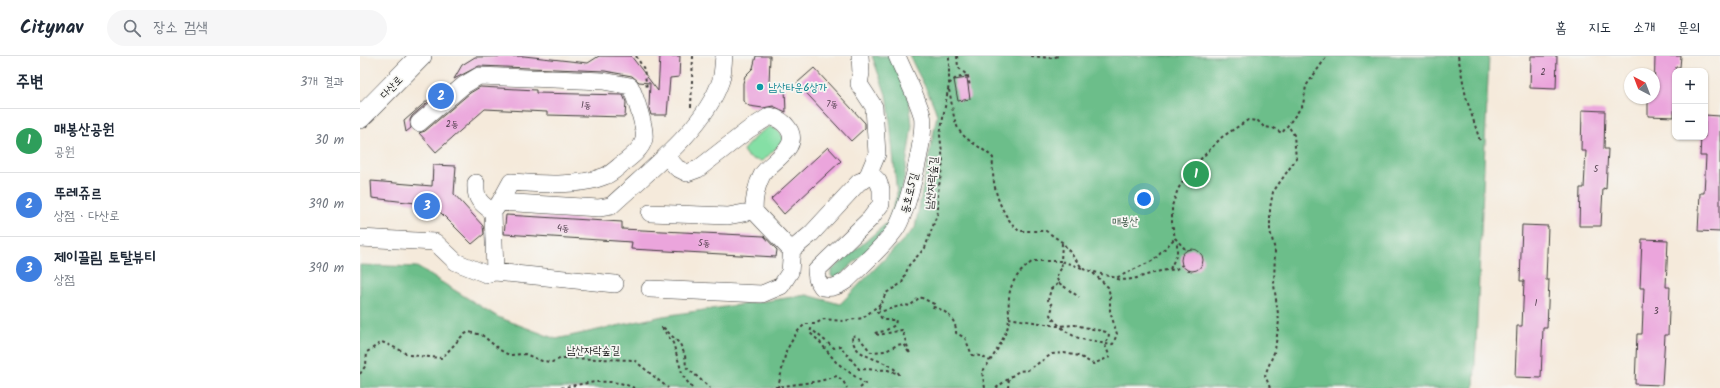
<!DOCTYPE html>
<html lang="ko">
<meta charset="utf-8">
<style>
body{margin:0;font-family:Kalam,"Poor Story",sans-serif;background:#f6f6f7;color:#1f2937}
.controls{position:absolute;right:12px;top:12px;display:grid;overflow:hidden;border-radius:8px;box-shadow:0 1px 3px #0004}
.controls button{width:36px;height:36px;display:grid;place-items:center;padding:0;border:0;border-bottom:1px solid #e0e1e3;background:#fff;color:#1f2937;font:20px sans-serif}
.compass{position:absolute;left:1264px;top:12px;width:36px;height:36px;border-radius:50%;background:#fff;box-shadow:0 1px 3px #0004;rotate:318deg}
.you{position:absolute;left:784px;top:143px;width:14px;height:14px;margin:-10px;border:3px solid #fff;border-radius:50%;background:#1a73e8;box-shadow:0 0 0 6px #1a73e833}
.badge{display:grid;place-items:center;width:26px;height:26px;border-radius:50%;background:#d93025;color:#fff;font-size:13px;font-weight:700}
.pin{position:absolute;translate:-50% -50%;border:2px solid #fff;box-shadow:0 1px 4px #0006}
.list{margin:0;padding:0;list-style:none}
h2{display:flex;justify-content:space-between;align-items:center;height:52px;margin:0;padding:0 16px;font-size:17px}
h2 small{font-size:13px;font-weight:400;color:#747a83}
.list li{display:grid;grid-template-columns:26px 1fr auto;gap:12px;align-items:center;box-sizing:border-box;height:64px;padding:0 16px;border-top:1px solid #e0e1e3}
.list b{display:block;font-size:15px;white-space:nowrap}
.list p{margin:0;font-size:13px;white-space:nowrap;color:#747a83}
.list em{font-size:13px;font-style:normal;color:#747a83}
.icon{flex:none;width:22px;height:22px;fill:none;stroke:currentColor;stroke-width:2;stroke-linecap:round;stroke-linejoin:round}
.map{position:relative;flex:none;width:1360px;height:332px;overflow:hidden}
header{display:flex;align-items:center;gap:24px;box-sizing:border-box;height:56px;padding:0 20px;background:#fff;border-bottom:1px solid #e0e1e3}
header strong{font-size:19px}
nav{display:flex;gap:22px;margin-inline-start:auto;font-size:14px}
.search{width:280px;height:36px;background:#f6f6f7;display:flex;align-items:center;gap:10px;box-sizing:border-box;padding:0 14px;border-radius:22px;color:#747a83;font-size:15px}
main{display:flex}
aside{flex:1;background:#fff}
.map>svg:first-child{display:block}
</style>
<header>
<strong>Citynav</strong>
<div class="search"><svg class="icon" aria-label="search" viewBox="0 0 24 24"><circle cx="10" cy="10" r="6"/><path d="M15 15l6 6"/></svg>장소 검색</div>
<nav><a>홈</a><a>지도</a><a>소개</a><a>문의</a></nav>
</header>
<main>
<aside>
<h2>주변<small>3개 결과</small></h2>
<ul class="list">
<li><span class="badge" style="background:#2e9e5b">1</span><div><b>매봉산공원</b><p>공원</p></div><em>30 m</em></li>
<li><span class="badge" style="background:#3f7fe0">2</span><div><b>뚜레쥬르</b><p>상점 · 다산로</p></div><em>390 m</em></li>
<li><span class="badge" style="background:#3f7fe0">3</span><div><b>제이끌림 토탈뷰티</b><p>상점</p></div><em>390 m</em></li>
</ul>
</aside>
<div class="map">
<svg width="1360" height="332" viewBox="0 0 1360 332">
<rect width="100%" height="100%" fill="#f6f6f2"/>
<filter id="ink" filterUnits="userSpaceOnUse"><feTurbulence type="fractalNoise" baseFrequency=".025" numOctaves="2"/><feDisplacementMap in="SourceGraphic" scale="8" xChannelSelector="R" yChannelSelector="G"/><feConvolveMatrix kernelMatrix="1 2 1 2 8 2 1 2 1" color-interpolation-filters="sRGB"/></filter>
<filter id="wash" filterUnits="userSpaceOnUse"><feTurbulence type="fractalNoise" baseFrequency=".012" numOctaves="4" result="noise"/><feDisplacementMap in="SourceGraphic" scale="16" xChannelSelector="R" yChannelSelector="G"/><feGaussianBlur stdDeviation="0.9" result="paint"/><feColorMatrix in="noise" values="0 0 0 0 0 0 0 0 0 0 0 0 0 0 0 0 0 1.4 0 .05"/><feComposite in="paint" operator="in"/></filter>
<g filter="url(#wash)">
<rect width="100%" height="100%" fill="#f5eadb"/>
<path fill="#85dfa5" stroke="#507e60" d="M409,71c8,1 12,5 15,13l-21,21c-9,-1 -16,-2 -20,-11l14,-15z"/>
<path fill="#6cbe8a" stroke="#446d53" d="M512,0h20l17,43 3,26 -12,81 -9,23 -54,49 -6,-2v-5l57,-49 9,-27 -9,-95z
M550,0h579l-15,332h-1114v-123l57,2 81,50 58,22 107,-23 144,-21 33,9 75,-76 22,-113c-6,-21 -19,-39 -27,-59z"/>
<g id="blocks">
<path fill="#eba5dc" d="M164,0l64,7 11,-7h32l27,35 2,-35h20l-1,21 -9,1 -3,37h-16l-2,-7 1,-25 -11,-1 -7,-6 -27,-5 -126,-5 -25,13 8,-14 13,-8z
M396,0h14l-1,29 16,4 1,23 -13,-6 -10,2 -14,-2 -6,-5v-18l2,-7 8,-8z
M1171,0h26l-1,33 -26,-1z
M1295,0h26l-1,11h-4l-1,4 -1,46 -26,-1v-18h6z
M454,12l51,55v5l-14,13 -54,-58z
M607,22l3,21 -12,2 -4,-21z
M85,29h3l-36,31 -2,4 1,8 -5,4 -2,-11z
M120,31l56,3v3l87,2 3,7 -1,15 -78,-2v-3l-62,-3 -49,43 -17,-19 6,-2 45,-38z
M1222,54l23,1 -1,38h4l-2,40 -3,-1 -2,38h-22l1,-38h4l2,-37h-5z
M1345,59l15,1v116l-22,-1 2,-38h4l2,-37h-6l1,-19h4z
M468,91l13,14 -57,53 -13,-15z
M73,109l23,1 -2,28 29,32 1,8 -12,10 -39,-39 -61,-7 -1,-17 61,5z
M146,159l116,7v7l142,7 13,14 -1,7 -145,-8 1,-7 -128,-8z
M1162,169l26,1 -2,54h3l-2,48h-4l-2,50 -26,-1 2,-51h5l2,-45h-4z
M1282,183l26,1 -2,47h4l-2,48h-3l-3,50 -27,-1 2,-50h5l2,-46h-4z
M821 204a11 11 0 1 1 22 0a11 11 0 1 1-22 0Z"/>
</g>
</g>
<g filter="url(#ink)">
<use href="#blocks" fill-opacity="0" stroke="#3d3b39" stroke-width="1"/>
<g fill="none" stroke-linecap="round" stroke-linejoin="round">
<defs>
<path id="minor" d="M500,0l1,17 -2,11 15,23 3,47 -10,24
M59,67l45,-38 15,-9 124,5 27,5c5,10 16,42 14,53 -2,10 -14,19 -22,25 -5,4 -11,10 -17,12 -26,11 -67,8 -94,6l-11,20 99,6 12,-2c36,-34 94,-77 110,-126 2,-7 2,-16 3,-24
M306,100l11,12 10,5 11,-4 50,-39 22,-14c7,2 13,5 18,12 14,20 -18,33 -26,47 -6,11 -8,23 -8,36l34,36 6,1 17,-14 48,-52 14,-6 5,5 3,8v15l-11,15 -54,52 1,8 5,8c10,2 16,-1 25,-7 16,-16 35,-32 48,-50 12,-16 32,-97 27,-115 -6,-20 -17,-40 -25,-59
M116,127c-1,16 4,20 17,29
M290,157l78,3 26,-5
M0,182l75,4 21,20 30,12 9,-2 120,12
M135,216l-2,-60 7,-10
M290,233l112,5 19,-8 9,-14 2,-25"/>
<path id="major" d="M0,62l61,-62"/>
</defs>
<use href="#minor" stroke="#3d3b39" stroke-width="18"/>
<use href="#major" stroke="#3d3b39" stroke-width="22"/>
<path stroke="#3d3b39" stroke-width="2" stroke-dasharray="3 3" stroke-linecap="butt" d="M276,0l8,13 3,19
M597,0l1,11 10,9 2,11
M671,0l20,2 8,-2
M1098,0l8,41 14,44
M589,28l7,-6 12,-2
M589,34c3,11 3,24 8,36 5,14 26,21 36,32 -2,26 6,55 26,73h27l16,11 21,27 33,9 38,-18 21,-22
M331,51l2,-51
M825,193l-10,-11 -3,-15v-17l6,-17 14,-21 30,-31 26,-17 10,1 6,6 9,1 9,5 21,-28 3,-19 21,-30
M722,212l-21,-7 1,6 -6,10 3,6 -8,6 -3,11 5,6 -3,9c8,11 22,23 36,25 3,1 6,0 9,1 7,2 11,4 18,3l4,-10 -7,-23v-16l-2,-8 -15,-14
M810,213l7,-15v-12
M757,223c20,4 38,-11 58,-9l7,-5
M699,227l20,14
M517,256c11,-1 24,-9 33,-6l10,-9 14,7 -1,3c12,2 24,13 23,26l9,5 7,17 9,1 9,5
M0,318l6,-9 1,-13 15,-10 18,8 8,5 34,3 21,-23 6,-3 13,3 18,15 9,5 16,-1 17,7 10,1 10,-4 72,2 34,28
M201,332c23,-5 51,-11 73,0
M332,332l-9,-12 -10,-33 -11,-15v-2l18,18 5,11 1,12 24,21
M409,332l51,-7 17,-5 6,5 4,7
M418,332l8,-37 11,-19 8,-8h10l9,-5 18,2 21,-3 17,-14
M500,332l5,-4 -29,-22 -17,-21 -9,-8 1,-4 23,19 6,-2 19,23 29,1 11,4c-13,-18 -47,-13 -47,-39l8,4 11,13 15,-1 11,-6 6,-1 7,10 -8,-24 -23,5 -5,-2 11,-2 10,-6 1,-5h-13l-6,-8 9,-19 16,-10 7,-18 16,-17 13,-36v-20l5,-30 -3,-27 9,-51v-28
M625,332l-3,-16c10,-13 21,-30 26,-46 2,-10 0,-18 1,-28 1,-17 11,-27 24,-37h28l1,-18
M636,332l12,-9
M648,332l1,-10 10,-7 9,-1 24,-16 12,-1 15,3 14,8 17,-7 -5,-12 4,-10 -3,-3 -31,-7 -18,1 -48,-8
M910,332l-5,-13 10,-25 4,-29 -5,-36 1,-35 -5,-19v-23l3,-16 23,-33 -2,-24 -5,-8"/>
<use href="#minor" stroke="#fff" stroke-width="17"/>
<use href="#major" stroke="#fff" stroke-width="21"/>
</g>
</g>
<circle fill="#0f9aa8" stroke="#f6f6f2" stroke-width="1.5" cx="400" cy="31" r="4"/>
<g text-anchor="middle" stroke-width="3.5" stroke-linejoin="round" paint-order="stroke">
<g font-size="9" fill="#503e4c">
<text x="1183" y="19">2</text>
<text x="472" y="51">7동</text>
<text x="226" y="52">1동</text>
<text x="92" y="71">2동</text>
<text x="1236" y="116">5</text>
<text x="203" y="175">4동</text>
<text x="344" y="190">5동</text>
<text x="1176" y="250">1</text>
<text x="1296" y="258">3</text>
</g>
<g font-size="11" fill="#1c1c1c" stroke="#f6f6f2">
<text transform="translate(31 31) rotate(-46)" y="4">다산로</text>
<text transform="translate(571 127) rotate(-85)" y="4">남산자락숲길</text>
<text transform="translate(549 137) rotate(-76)" y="4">동호로5길</text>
<text x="233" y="298">남산자락숲길</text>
</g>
<g font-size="11" fill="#0d838f" stroke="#f6f6f2" text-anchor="start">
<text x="408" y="35">남산타운6상가</text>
</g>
<g font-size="11" fill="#3c5645" stroke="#f6f6f2">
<text x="765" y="169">매봉산</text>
</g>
</g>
</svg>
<div class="controls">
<button>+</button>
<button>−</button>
</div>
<svg class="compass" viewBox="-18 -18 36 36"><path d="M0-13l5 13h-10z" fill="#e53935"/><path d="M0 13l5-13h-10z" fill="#747a83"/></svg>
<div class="you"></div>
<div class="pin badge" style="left:836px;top:118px;background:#2e9e5b">1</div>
<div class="pin badge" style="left:81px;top:40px;background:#3f7fe0">2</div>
<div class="pin badge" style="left:67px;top:150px;background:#3f7fe0">3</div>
</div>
</main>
